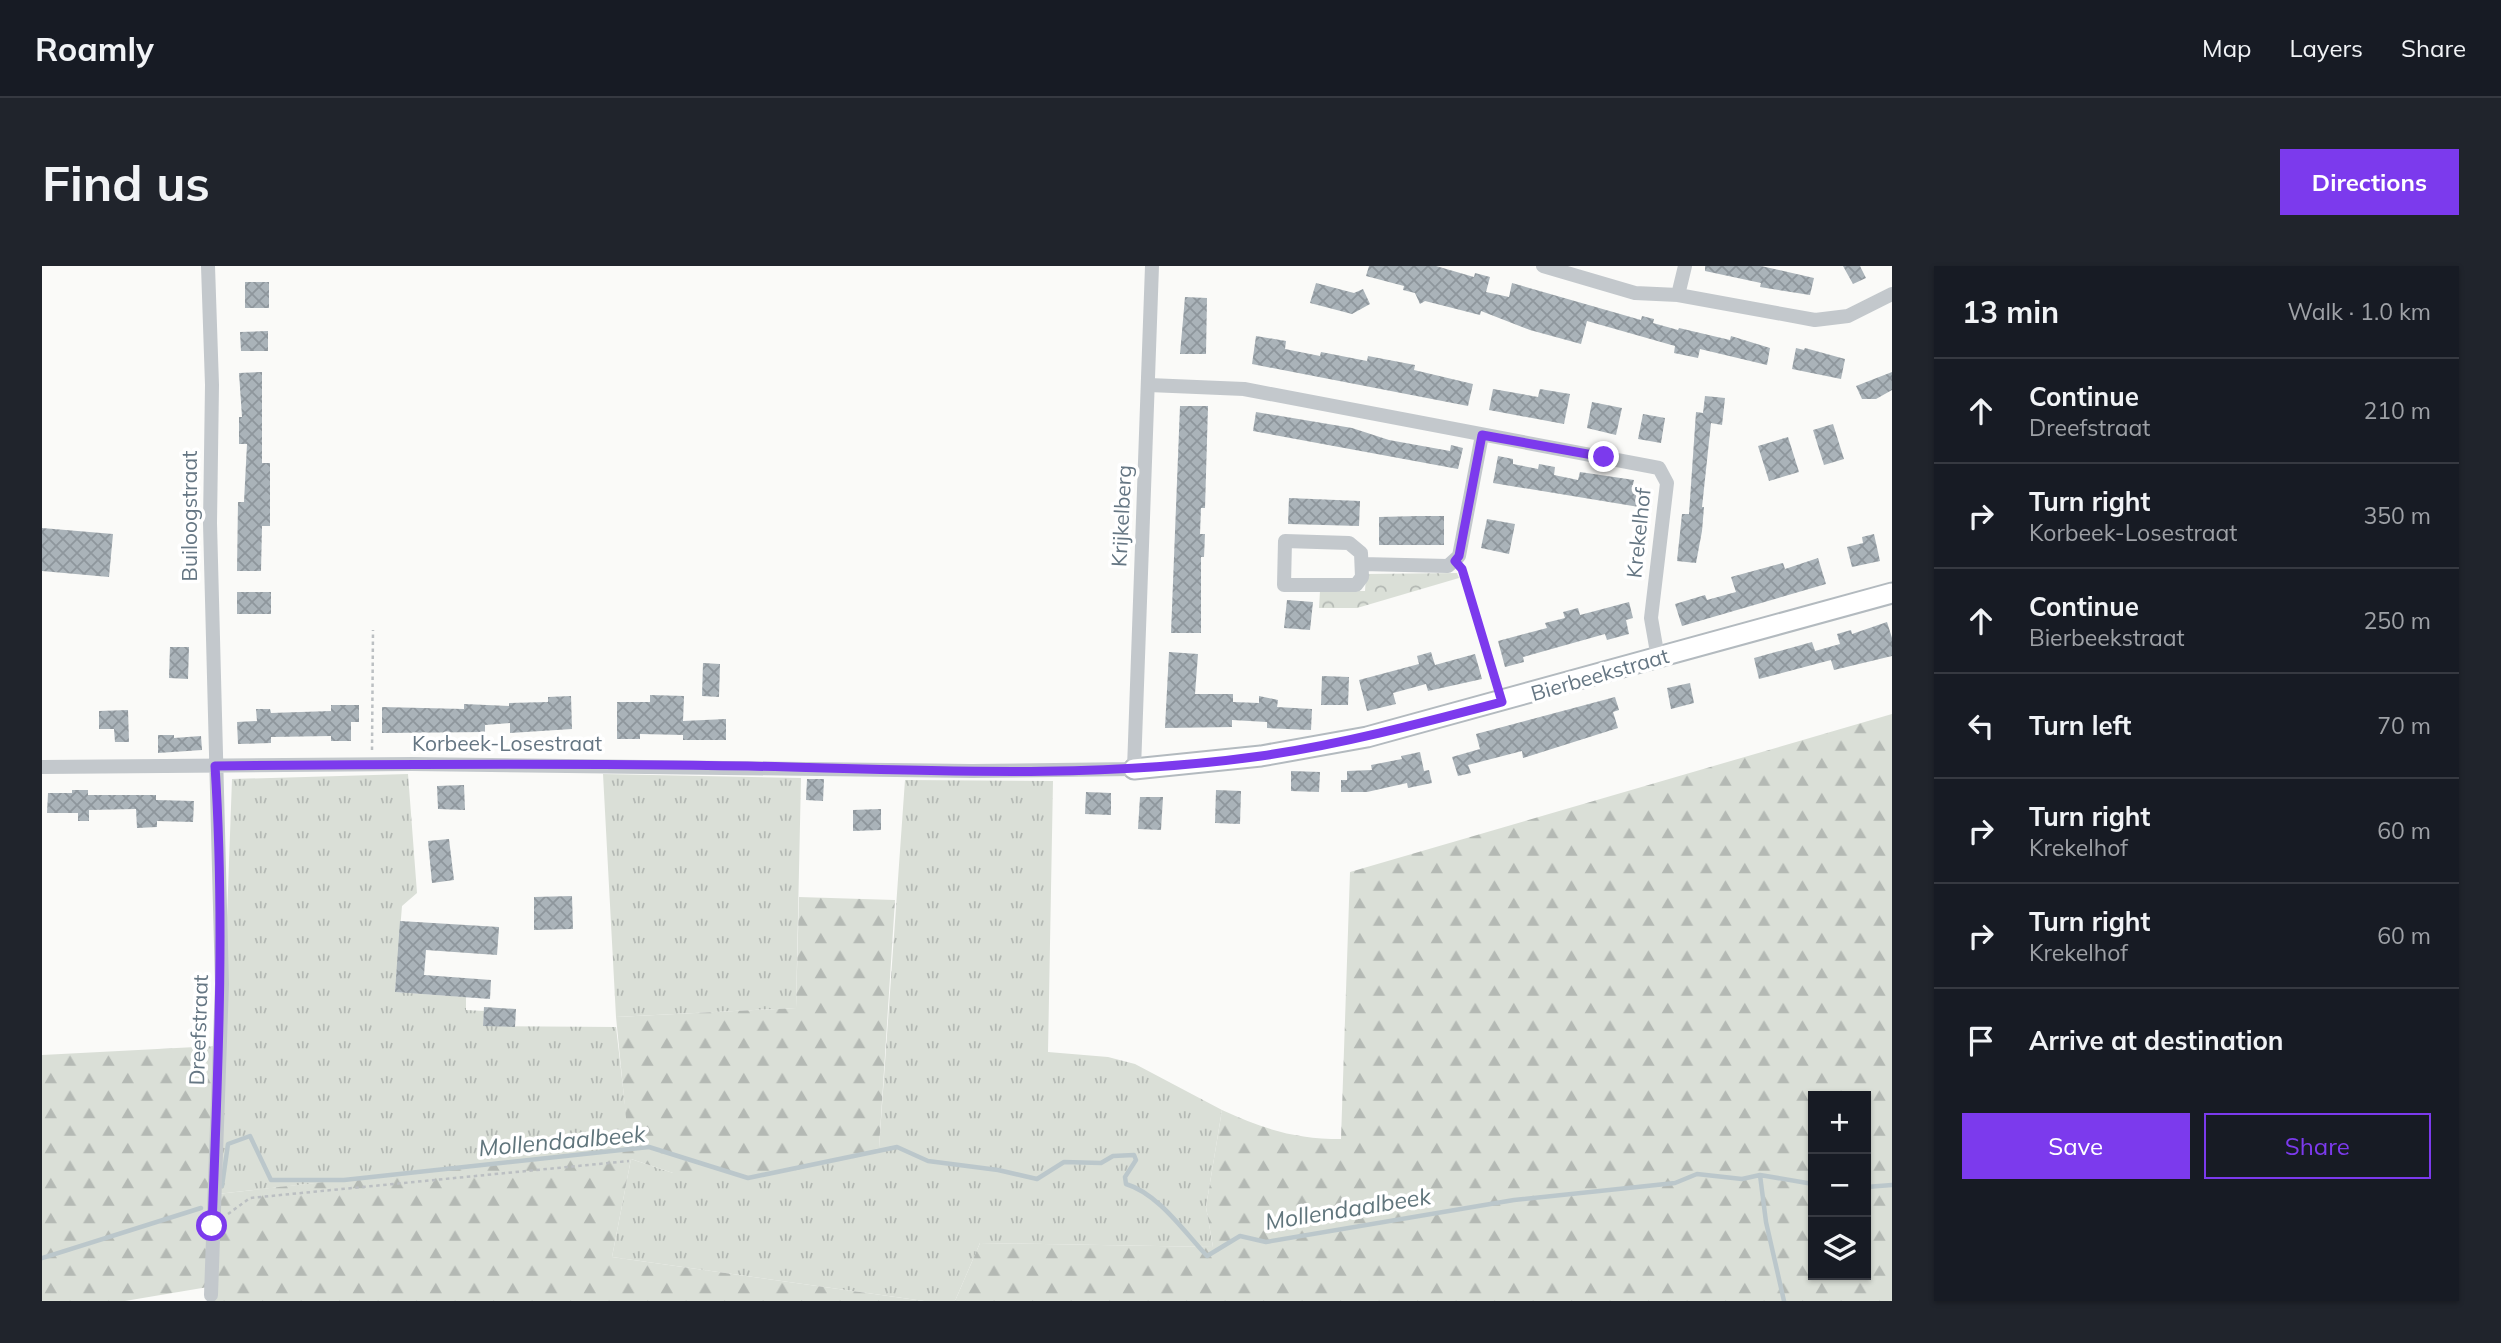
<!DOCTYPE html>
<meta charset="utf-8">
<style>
body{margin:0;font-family:Mulish,sans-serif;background:#20242c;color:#f1f3f6}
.controls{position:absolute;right:21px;bottom:21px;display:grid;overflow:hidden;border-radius:0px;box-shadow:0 2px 5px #0004}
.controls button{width:63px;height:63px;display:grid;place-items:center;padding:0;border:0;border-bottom:2px solid #363941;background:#171b24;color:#f1f3f6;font:35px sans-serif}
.stop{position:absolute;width:21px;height:21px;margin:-16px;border:5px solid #7c3aed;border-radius:50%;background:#fff}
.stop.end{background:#7c3aed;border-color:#fff;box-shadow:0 2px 7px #0008}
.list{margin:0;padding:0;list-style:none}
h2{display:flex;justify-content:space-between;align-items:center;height:91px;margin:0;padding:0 28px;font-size:30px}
h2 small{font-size:23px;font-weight:400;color:#9ea1a6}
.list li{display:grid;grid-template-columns:46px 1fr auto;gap:21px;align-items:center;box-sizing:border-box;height:105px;padding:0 28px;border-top:2px solid #363941}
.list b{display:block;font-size:26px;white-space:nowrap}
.list p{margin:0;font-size:23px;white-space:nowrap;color:#9ea1a6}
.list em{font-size:23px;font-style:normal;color:#9ea1a6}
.actions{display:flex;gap:14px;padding:21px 28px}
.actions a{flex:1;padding:16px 0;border:2px solid #7c3aed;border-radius:0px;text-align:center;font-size:24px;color:#7c3aed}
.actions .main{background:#7c3aed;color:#fff}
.icon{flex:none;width:38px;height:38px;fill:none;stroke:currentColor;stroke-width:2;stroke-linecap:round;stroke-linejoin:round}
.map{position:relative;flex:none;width:1850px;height:1035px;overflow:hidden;border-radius:0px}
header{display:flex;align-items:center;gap:42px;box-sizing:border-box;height:98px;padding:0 35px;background:#171b24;border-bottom:2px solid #363941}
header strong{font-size:33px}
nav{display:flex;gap:38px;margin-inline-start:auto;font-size:24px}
.intro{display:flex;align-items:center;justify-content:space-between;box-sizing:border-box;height:168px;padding:0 42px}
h1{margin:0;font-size:49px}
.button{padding:18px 32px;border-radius:0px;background:#7c3aed;color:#fff;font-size:24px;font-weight:700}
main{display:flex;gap:42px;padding:0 42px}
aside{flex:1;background:#171b24;border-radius:0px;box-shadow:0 2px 5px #0004}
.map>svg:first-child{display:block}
</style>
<header>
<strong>Roamly</strong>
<nav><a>Map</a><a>Layers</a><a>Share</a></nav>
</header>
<div class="intro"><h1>Find us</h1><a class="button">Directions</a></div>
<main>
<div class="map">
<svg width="1850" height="1035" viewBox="0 0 1850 1035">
<defs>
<pattern id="grass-tufts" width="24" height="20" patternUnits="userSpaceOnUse" patternTransform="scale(1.75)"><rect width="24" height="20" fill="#dadfd7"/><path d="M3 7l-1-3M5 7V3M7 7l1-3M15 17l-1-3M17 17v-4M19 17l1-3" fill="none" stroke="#b4b9b4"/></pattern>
<pattern id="forest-firs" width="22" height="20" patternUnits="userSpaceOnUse" patternTransform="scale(1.75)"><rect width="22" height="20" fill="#dadfd7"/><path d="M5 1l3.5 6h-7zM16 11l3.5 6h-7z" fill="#b4b9b4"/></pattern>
<pattern id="park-crowns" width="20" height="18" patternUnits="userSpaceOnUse" patternTransform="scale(1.75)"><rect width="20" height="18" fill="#dadfd7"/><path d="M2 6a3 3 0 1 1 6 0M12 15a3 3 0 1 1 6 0" fill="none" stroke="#b4b9b4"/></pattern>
<pattern id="building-cross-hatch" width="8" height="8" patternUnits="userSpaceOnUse" patternTransform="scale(1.75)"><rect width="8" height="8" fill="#aab3b9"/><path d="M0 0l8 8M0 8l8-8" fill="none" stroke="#8e969c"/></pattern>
</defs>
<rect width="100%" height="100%" fill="#fafaf8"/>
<path fill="url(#grass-tufts)" d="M366,508l9,119 -15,13 -7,86 71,5v13l18,1 -1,15 133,1 14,121 -413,46 15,-415z
M561,508l198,4 -5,230 -180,9z
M863,514l148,1 -5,271 60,5 27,7 87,46 -16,97 7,40 -233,-4 -25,58h-31l-312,-44 19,-98 42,14 206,-25z"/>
<path fill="url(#forest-firs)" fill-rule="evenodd" d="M1850,448v587h-937l25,-58 233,4 -7,-40 16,-97c41,19 73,29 119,29l9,-267zM1771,830h53v179h-53z
M757,631l96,3 -16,248 -116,31 -90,-6 -42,-14 -19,98 312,44h-709l2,-107 412,-46 -13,-131 180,-9z
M173,780l-7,241 -83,14h-83v-246z"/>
<path fill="url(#park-crowns)" d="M1415,307l2,5 -102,30h-38l1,-17h45l1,-17z"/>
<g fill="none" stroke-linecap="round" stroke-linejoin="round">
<path stroke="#bbc7cb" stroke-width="4.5" d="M1718,909l6,47 18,79
M180,920l6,-42 22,-8 21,44h73l305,-33 99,31 149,-31 31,14 70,9 39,9 27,-17 37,1 12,-7 21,-1 2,5 -11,17 1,7c33,10 59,49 81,72l33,-20 26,6 248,-42 161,-17 22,-9 45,5 18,-4 53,9
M1824,921l26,-2
M0,992l159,-50"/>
</g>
<path fill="url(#building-cross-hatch)" d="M1327,0h67l38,11 1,-4 15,4 -4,15 23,5 3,-14 129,37 1,-4 12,3 -1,4 25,7 1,-2 51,12 1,-4 39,12 -3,17 -67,-16 -2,9 -24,-5 1,-7 -88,-25 -6,23 -51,-14 -49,-19 -1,4 -55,-14 -5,3 -5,-11 -12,-3 1,-4 -38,-10z
M1663,0h56l53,12 -4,17 -50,-8 1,-4 -56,-12z
M1801,0h17l6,12 -13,6z
M203,16h24v26h-24z
M1274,17l38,10 9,-4 7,15 -18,10 -42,-11z
M1143,31l22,1 -1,56h-26z
M226,65v20h-27l-1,-19z
M1214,70l30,5 -1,8 35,7 1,-4 46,9 1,-5 47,9 -1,5 59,14 -5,22 -216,-42z
M1754,82l8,2 1,-2 40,11 -4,20 -49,-10z
M220,106v91h8v63h-8l-1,45h-24l1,-69h6l3,-58h-8v-27h3l-3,-44z
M1850,106v18l-16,9h-14l-6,-13z
M1451,123l45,8 2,-8 30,5 -6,30 -75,-14z
M1663,130l20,2 -3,27 -11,-2 -9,84h2l-2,24 -6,32 -19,-2 5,-47h7l7,-102 7,1z
M1550,136l30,6 -6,27 -29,-7z
M1138,140h28l-3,102h-4l-1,26h5l-1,23h-3v76h-30z
M1214,146l96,16 37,12 61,11 1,-6 12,3 -5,21 -205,-38z
M1601,148l22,4 -4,25 -23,-4z
M1791,158l11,35 -20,6 -11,-35z
M1746,171l11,35 -30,9 -11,-35z
M1456,190l15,3v5l25,5 1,-5 16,3 -1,8 24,5 2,-8 54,8 -2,9 10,1 -3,17 -146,-24z
M1247,232l71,3 -1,25 -71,-2z
M1377,250h25v29h-65v-28z
M1445,253l28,5 -6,30 -28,-6z
M0,262l71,6 -4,43 -67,-6z
M1832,268l6,27 -28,6 -5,-20 16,-4 -1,-6z
M1776,292l8,26 -144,42 -7,-22 30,-9 2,5 29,-8 -5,-15 52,-14 2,6z
M195,326h34v22h-34z
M1245,334l26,2 -3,28 -26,-2z
M1587,336l4,16 -7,2 3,14 -22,6 -2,-6 -82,23 1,5 -19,5 -7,-26 49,-13 -2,-5 20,-5 -2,-6 15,-4 2,7z
M1845,356l5,16v18l-58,14 -3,-10 -72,19 -5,-21 58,-16 3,9 25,-7 -3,-10 14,-4 1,4z
M128,381h19l-1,32 -19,-1z
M1127,386l29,2 -3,40h38v8l26,1v-7l19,4 -1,7 35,2 -1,21 -44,-2v-6l-35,-2v7l-67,1z
M1389,386l4,13 40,-11 7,25 -54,12 -2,-7 -33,9 3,11 -29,7 -8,-31 60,-16 -2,-8z
M661,397l17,1 -1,33 -17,-1z
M1280,410l27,1 -1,28h-27z
M1648,417l4,20 -23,6 -4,-21z
M608,429l34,1 -1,25 43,-2v21h-43v-5l-43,-1v5h-23v-37h33z
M529,430l1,33 -62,4v-10l-25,2v7l-103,1v-26l82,2v-5l45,2v-3l39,-1v-5z
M1573,431l4,13 -6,2 5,16 -95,30 -1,-7 -54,14 3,8 -13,3 -6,-19 28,-8 -4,-15z
M289,439h28v17h-8v19h-20v-5l-60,1v6l-33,1 -1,-22 20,-1 -1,-12h14l1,4 60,-2z
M86,444l1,32h-14l-1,-13h-15v-18z
M116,469h16v3l27,-2 1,14 -44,3z
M1378,486l4,19 5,-1 3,13 -24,5 -1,-5 -40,9h-26v-12h6v-9l25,-1 -1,-5 31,-6 -1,-3z
M1249,505l29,1 -1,20 -28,-1z
M765,513h17l-1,22 -17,-1z
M422,519l1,25 -27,-1 -1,-23z
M30,524h16v5h68v5l38,1 -1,21 -36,-1v6l-20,1 -1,-19 -47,1v11h-11v-8h-31l1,-20h24z
M1174,524l25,1 -1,33 -25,-1z
M1044,526l25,1v22l-26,-1z
M1098,531h23l-2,33 -23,-1z
M839,543v21l-28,1v-21z
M407,573l5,41 -22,3 -4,-42z
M530,630l1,33 -39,1v-33z
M358,655l99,6 -2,28 -71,-5 -2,25 67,5 -1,19 -95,-7z
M442,741l32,2 -1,18 -32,-1z"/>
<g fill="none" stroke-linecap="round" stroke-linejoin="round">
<defs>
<path id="secondary" d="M1092,503l127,-13 106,-19 525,-144"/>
</defs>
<use href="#secondary" stroke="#b3babf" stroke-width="23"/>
<path stroke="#bbbfc2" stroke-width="2.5" stroke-dasharray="3.5 3.5" stroke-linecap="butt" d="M1420,305l35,114
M330,484l1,-120
M186,948l22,-16 379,-37"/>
<path stroke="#c3c8cc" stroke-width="14" d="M166,0l4,119 -2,138 12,461 -11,311
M1501,0l92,27 43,2 137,25 33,-4 44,-22
M1636,29l7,-29
M1107,119l95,4 415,79 8,15 -16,135 7,40
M1243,275l64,2 12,10 1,24 -6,8h-72z
M1320,298l86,2 11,-10 23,-121
M0,501l370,-3 560,7 162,-2 18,-503"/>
<use href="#secondary" stroke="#fff" stroke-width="19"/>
</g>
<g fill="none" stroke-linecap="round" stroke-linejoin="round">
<path stroke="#7c3aed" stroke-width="9" d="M170,960c6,-154 13,-306 3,-460 178,-2 356,-3 533,0 171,4 344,14 513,-10 82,-12 161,-33 241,-54l-40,-133 -7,-8 4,-5 23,-121 122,22"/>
</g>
<g text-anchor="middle" stroke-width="7" stroke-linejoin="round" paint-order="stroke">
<g font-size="21" fill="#657683" stroke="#fff">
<text transform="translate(148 250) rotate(-90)" y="7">Builoogstraat</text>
<text transform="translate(1080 250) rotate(-87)" y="7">Krijkelberg</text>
<text transform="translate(1597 267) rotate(-84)" y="7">Krekelhof</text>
<text transform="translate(1558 409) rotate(-16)" y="7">Bierbeekstraat</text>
<text x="465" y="485">Korbeek-Losestraat</text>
<text transform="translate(157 764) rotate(-88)" y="7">Dreefstraat</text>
</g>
<g font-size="23" font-style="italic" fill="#60757c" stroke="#fff">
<text transform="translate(520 875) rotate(-5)" y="8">Mollendaalbeek</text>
<text transform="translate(1306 943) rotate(-9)" y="8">Mollendaalbeek</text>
</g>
</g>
</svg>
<div class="controls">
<button>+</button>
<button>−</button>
<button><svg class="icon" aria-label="layers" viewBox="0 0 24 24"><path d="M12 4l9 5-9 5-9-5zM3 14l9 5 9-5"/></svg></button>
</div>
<div class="stop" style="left:170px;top:960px"></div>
<div class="stop end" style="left:1562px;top:191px"></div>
</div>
<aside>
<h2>13 min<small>Walk · 1.0 km</small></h2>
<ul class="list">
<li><svg class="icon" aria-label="ahead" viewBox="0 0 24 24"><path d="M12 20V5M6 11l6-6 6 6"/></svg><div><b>Continue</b><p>Dreefstraat</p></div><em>210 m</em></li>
<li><svg class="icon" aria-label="right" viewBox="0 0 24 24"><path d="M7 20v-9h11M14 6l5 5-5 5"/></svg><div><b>Turn right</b><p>Korbeek-Losestraat</p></div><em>350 m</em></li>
<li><svg class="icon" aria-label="ahead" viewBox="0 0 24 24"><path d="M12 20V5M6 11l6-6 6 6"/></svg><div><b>Continue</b><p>Bierbeekstraat</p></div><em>250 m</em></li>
<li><svg class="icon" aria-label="left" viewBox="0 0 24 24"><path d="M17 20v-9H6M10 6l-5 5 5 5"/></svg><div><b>Turn left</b></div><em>70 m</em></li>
<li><svg class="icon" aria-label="right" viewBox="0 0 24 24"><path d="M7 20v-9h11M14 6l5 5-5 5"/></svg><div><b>Turn right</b><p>Krekelhof</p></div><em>60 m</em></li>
<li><svg class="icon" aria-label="right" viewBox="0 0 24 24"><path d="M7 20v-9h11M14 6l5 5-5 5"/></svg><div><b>Turn right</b><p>Krekelhof</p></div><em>60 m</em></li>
<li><svg class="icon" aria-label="arrive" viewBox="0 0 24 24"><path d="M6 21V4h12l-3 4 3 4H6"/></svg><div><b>Arrive at destination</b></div></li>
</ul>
<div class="actions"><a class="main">Save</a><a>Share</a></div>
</aside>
</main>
